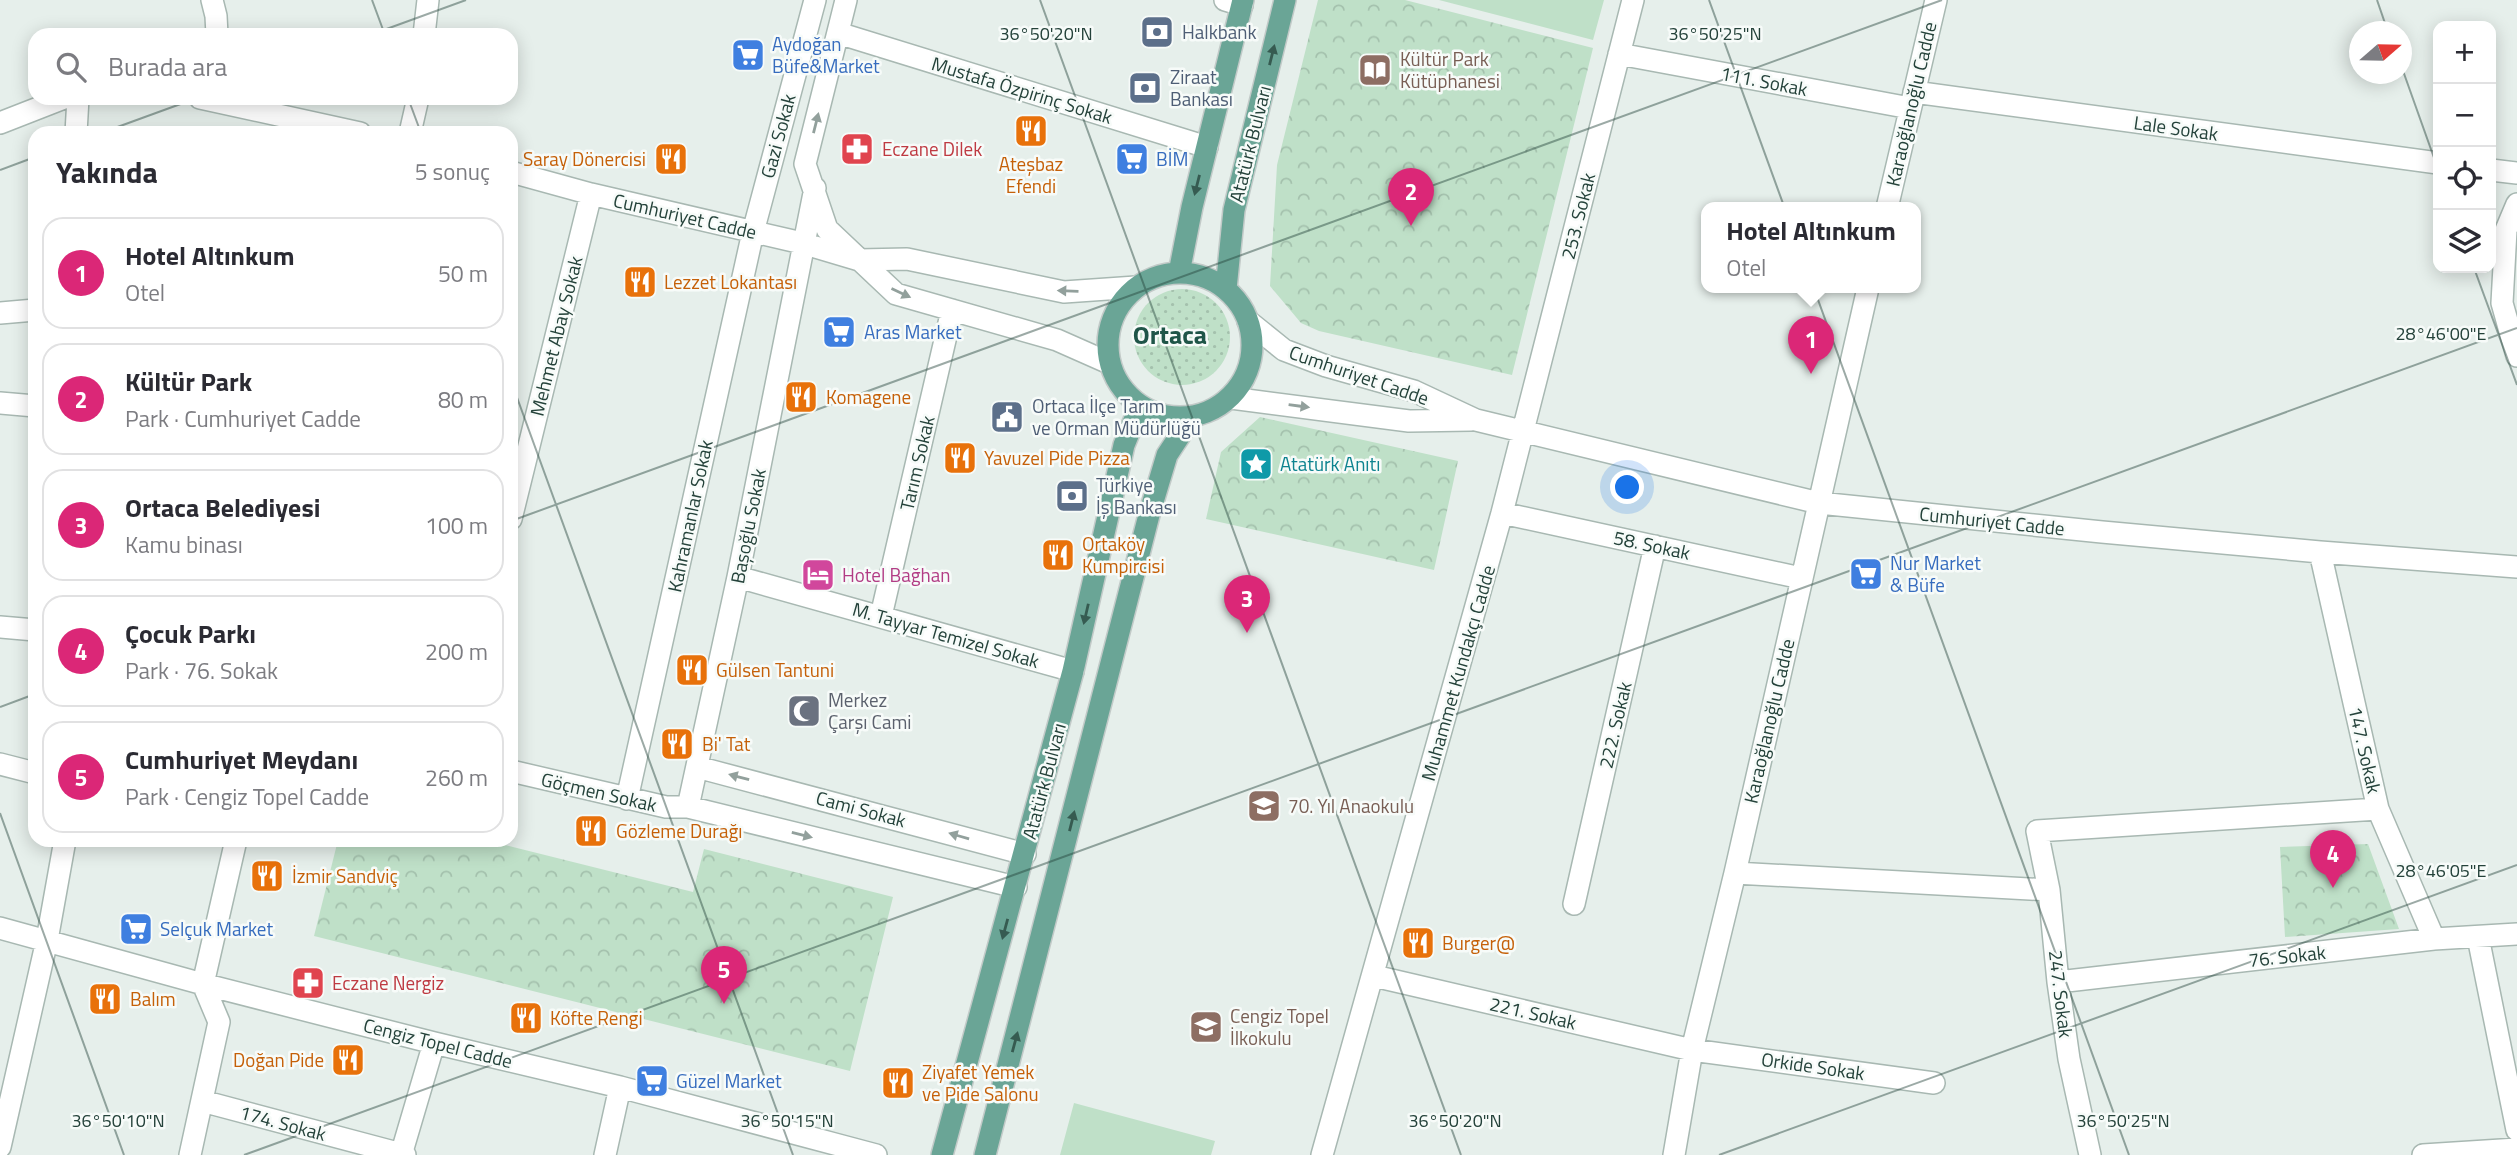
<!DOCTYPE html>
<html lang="tr">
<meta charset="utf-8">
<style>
body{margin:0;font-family:"Titillium Web",sans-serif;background:#f7f7f7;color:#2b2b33}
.controls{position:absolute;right:21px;top:21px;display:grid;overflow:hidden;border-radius:14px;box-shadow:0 4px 18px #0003}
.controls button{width:63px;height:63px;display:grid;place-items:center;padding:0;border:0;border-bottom:2px solid #e1e1e2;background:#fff;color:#2b2b33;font:35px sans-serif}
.compass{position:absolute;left:2349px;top:21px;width:63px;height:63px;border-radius:50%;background:#fff;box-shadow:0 4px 18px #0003;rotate:70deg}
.you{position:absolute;left:1628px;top:488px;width:24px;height:24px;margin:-18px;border:5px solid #fff;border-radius:50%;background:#1a73e8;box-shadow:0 0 0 10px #1a73e833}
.badge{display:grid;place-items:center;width:46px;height:46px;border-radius:50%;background:#db2777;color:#fff;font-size:23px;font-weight:700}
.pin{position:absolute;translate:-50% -58px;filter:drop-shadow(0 2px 4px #0008)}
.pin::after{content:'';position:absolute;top:37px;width:24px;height:21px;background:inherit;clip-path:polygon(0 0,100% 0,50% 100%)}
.popup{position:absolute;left:1701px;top:202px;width:220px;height:91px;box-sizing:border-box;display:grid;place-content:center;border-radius:14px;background:#fff;filter:drop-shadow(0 2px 5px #0005);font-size:23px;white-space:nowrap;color:#7c7c81}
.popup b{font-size:26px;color:#2b2b33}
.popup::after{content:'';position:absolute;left:50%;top:100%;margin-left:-14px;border:14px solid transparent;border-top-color:#fff}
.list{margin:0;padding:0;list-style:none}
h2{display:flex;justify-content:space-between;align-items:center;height:91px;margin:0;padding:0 28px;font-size:30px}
h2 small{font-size:23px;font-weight:400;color:#7c7c81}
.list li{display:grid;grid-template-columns:46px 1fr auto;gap:21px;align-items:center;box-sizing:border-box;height:112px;margin:0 14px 14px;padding:0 14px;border:2px solid #e1e1e2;border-radius:21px}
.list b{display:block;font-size:26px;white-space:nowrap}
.list p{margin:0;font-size:23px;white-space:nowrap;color:#7c7c81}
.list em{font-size:23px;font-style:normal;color:#7c7c81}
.icon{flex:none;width:38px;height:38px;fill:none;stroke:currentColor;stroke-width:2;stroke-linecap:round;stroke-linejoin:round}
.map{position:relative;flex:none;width:2517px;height:1155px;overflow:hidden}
.search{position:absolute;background:#fff;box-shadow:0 4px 18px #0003;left:28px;top:28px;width:490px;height:77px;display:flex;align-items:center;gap:18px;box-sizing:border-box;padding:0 24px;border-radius:21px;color:#7c7c81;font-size:26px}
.panel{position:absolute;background:#fff;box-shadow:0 4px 18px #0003;left:28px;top:126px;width:490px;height:721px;border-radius:21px}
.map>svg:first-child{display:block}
</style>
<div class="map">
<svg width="2517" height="1155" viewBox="0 0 2517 1155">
<defs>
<pattern id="grass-dots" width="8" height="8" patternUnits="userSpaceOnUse" patternTransform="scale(1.75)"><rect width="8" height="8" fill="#bfe0c8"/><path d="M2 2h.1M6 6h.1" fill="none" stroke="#a4c1ad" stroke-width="1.8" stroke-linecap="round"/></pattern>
<pattern id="forest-crowns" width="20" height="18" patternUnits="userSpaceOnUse" patternTransform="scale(1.75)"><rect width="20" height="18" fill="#bfe0c8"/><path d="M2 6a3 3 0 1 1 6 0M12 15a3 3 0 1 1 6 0" fill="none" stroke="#a4c1ad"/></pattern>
</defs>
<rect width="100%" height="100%" fill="#e6efeb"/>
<path fill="url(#grass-dots)" d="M1134 337a48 48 0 1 1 96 0a48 48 0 1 1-96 0Z"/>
<path fill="url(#forest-crowns)" d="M1318,0h87l188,48 -81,327 -193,-44 -18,-8 -31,-37 7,-121z
M1260,417l198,44 -24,109 -228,-51 15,-67z
M338,840h147l208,52 11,-43 189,48 -43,174 -536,-135z
M2368,844l31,85 -114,8 -5,-90z"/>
<path fill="#bfe0c8" d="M1439,0h165l-11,40z
M1074,1103l141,38 -4,14h-151z"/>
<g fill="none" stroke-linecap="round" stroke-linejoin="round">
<defs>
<path id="minor" d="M212,0l4,16 1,19
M846,0l-41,164 22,65 69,65 161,46 52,23
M1225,0l17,5
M838,33l369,114
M424,35l4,-35
M1619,54l291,54
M1914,92l524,71
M200,98l160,35
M0,123l64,-25
M76,133l2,-35
M410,133l8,-35
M2491,170l26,3
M511,172l80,22 211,49 57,17 48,-1 157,33 72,-5
M2517,204l-11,26 -4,73 15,53
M1887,208l49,-208
M0,313l35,-3
M1248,321l36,29 42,16 88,25 62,29 343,83 283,29 218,20 197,15
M1231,398l178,23 62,-1
M0,403l35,3
M1502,513l299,65
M511,519l80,-325
M2320,552l58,257 56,130
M738,577l335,94
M881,616l71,-306
M0,627l35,3
M0,764l35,9
M697,767l328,87
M511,771l155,36h22l328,80
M627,799l126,-567 62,-232
M688,807l50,-230 77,-389
M1735,873l314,17
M1574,904l81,-358
M0,928l203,56 231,59 186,44 256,68
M2478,937l39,193
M1374,976l318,74 242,33
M2058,982l376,-43 83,-5
M202,1101l203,54
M0,1147l47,-207 18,-100
M190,1155l29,-133 -16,-38 33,-144
M401,1155l33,-112
M605,1155l15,-68
M1322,1155l180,-642 131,-513
M1674,1155l18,-105 43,-177 133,-585
M2090,1155l-21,-96 -11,-77 -9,-92 -12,-59 341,-22
M2423,1155l94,-6"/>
<path id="major" d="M1108 345a72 72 0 1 1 144 0a72 72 0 1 1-144 0Z
M1179,273l13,-66 51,-207
M1226,289l8,-79 51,-210
M942,1155l131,-484 51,-226 16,-39
M985,1155l164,-640 18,-60 25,-38"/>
</defs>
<use href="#minor" stroke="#a8b8b2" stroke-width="24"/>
<use href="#major" stroke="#c2cac8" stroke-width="24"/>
<use href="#minor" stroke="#fff" stroke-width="21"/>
<use href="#major" stroke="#6aa596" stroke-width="21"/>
</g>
<defs><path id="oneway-solid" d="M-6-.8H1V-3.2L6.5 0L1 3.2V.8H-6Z" transform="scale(1.75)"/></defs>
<g fill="#365b51">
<use href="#oneway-solid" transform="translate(1272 55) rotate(-76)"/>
<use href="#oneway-solid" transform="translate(1197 185) rotate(104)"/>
<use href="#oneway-solid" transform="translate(1086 614) rotate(103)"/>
<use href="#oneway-solid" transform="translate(1072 821) rotate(-76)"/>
<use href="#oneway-solid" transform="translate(1005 929) rotate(105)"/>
<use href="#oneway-solid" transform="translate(1015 1042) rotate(-75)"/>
</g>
<g fill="#92a09c">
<use href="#oneway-solid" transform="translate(816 123) rotate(-76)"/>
<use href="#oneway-solid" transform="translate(1068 291) rotate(-178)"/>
<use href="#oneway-solid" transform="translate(901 293) rotate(25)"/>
<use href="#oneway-solid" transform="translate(1299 406) rotate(8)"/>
<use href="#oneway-solid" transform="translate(739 777) rotate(-165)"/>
<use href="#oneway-solid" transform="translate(802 835) rotate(14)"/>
<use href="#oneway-solid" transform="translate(959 836) rotate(-164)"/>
</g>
<path fill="none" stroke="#24423a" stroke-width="2" stroke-opacity="0.45" d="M372,0l13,35M1040,0l421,1155M1709,0l420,1155M2377,0l11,32M370,35l96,-35M2402,68l36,101M408,98l13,35M101,133l96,-35M0,170l35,-13M2474,268l43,117M511,381l282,774M511,521l1431,-521M0,707l35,-13M0,813l124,342M244,1155l2273,-827M1719,1155l798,-290"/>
<defs>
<symbol id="bank-square" viewBox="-11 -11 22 22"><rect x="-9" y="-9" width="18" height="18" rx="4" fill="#5c6f8a" stroke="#f7fbf9"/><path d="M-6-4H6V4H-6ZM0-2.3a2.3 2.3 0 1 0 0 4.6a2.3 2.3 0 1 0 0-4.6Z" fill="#fff"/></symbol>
<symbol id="supermarket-square" viewBox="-11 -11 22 22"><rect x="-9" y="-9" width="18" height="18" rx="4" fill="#3f7fe0" stroke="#f7fbf9"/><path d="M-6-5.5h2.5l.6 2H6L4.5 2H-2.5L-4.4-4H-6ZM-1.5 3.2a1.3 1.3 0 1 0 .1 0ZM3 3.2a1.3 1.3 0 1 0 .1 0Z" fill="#fff"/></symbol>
<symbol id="library-square" viewBox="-11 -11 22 22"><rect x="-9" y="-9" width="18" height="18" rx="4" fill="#8d6e63" stroke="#f7fbf9"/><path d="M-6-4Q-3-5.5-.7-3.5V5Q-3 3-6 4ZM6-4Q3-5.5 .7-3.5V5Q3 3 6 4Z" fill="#fff"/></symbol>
<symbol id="restaurant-square" viewBox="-11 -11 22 22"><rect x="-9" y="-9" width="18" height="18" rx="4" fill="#e8710a" stroke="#f7fbf9"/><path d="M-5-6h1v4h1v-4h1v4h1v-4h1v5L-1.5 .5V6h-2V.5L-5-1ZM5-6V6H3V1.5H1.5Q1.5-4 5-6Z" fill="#fff"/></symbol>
<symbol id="pharmacy-square" viewBox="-11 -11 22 22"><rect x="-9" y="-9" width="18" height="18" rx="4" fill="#e0444e" stroke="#f7fbf9"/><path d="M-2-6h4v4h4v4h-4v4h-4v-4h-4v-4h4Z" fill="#fff"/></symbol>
<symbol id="civic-square" viewBox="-11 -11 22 22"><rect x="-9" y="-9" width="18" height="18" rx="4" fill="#5c6f8a" stroke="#f7fbf9"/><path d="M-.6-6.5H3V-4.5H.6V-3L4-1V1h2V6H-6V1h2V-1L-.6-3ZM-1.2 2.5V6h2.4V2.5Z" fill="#fff"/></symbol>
<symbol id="sight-square" viewBox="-11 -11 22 22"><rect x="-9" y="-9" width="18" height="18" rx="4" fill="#0f9aa8" stroke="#f7fbf9"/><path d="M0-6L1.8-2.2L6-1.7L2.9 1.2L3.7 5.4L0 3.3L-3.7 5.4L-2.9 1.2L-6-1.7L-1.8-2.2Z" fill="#fff"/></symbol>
<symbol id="hotel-square" viewBox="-11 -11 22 22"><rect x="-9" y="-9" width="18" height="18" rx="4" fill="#d1479c" stroke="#f7fbf9"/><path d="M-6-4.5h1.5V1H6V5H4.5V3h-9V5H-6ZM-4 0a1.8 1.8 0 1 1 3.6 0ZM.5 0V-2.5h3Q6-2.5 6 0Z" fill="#fff"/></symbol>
<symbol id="mosque-square" viewBox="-11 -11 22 22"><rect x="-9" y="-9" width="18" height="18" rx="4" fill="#6b7280" stroke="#f7fbf9"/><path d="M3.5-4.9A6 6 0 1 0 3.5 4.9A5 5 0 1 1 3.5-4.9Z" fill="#fff"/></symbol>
<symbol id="school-square" viewBox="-11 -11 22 22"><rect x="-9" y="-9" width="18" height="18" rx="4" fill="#8d6e63" stroke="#f7fbf9"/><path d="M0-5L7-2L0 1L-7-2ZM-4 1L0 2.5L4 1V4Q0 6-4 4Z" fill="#fff"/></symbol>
</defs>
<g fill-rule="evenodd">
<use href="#bank-square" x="1138" y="13" width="38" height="38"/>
<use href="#supermarket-square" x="729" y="36" width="38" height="38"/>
<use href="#library-square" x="1356" y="51" width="38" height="38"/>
<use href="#bank-square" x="1126" y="69" width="38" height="38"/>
<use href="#restaurant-square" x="1012" y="112" width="38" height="38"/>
<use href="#pharmacy-square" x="838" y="130" width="38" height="38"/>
<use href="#restaurant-square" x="652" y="140" width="38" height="38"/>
<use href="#supermarket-square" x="1113" y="140" width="38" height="38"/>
<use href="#restaurant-square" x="621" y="263" width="38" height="38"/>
<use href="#supermarket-square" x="820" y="313" width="38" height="38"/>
<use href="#restaurant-square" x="782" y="378" width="38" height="38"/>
<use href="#civic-square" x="988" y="398" width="38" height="38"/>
<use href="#restaurant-square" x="941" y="439" width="38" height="38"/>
<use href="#sight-square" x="1237" y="445" width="38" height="38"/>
<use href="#bank-square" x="1053" y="477" width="38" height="38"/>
<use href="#restaurant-square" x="1039" y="536" width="38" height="38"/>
<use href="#supermarket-square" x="1847" y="555" width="38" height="38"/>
<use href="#hotel-square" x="799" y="556" width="38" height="38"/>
<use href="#restaurant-square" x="673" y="651" width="38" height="38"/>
<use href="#mosque-square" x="785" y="692" width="38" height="38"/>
<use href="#restaurant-square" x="658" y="725" width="38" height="38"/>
<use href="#school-square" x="1245" y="787" width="38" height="38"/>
<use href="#restaurant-square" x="572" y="812" width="38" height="38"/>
<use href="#restaurant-square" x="248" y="857" width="38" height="38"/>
<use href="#supermarket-square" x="117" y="910" width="38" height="38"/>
<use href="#restaurant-square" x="1399" y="924" width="38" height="38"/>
<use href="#pharmacy-square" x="289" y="964" width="38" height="38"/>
<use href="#restaurant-square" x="86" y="980" width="38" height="38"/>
<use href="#restaurant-square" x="507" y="999" width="38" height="38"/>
<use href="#school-square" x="1187" y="1008" width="38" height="38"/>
<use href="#restaurant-square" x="329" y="1041" width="38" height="38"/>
<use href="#supermarket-square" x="633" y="1062" width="38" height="38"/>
<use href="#restaurant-square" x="879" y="1064" width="38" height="38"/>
</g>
<g text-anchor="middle" stroke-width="5" stroke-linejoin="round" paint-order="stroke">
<g font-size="19" fill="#4e5e75" stroke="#f7fbf9" text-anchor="start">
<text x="1182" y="39">Halkbank</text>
<text x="1170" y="84">Ziraat<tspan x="1170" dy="22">Bankası</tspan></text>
<text x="1032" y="413">Ortaca İlçe Tarım<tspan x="1032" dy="22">ve Orman Müdürlüğü</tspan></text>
<text x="1096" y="492">Türkiye<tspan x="1096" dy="22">İş Bankası</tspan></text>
</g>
<g font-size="19" fill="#366cbe" stroke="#f7fbf9" text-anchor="start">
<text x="772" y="51">Aydoğan<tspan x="772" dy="22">Büfe&amp;Market</tspan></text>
<text x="1156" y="166">BİM</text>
<text x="864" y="339">Aras Market</text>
<text x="1890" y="570">Nur Market<tspan x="1890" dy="22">&amp; Büfe</tspan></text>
<text x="160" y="936">Selçuk Market</text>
<text x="676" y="1088">Güzel Market</text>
</g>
<g font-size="19" fill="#785e54" stroke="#f7fbf9" text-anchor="start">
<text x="1400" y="66">Kültür Park<tspan x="1400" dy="22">Kütüphanesi</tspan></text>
<text x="1288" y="813">70. Yıl Anaokulu</text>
<text x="1230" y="1023">Cengiz Topel<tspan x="1230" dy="22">İlkokulu</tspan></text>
</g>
<g font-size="19" fill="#24423a" stroke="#f7fbf9">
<text transform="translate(1764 81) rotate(11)" y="7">111. Sokak</text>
<text transform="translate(1022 90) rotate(17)" y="7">Mustafa Özpirinç Sokak</text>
<text transform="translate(1911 104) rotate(-77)" y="7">Karaoğlanoğlu Cadde</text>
<text transform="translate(2176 128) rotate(8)" y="7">Lale Sokak</text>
<text transform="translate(778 136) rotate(-75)" y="7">Gazi Sokak</text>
<text transform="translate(1250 144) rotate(-76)" y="7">Atatürk Bulvarı</text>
<text transform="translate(685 216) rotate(13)" y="7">Cumhuriyet Cadde</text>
<text transform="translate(1578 216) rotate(-76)" y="7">253. Sokak</text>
<text transform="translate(556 336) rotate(-76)" y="7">Mehmet Abay Sokak</text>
<text transform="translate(1359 375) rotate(19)" y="7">Cumhuriyet Cadde</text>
<text transform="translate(917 463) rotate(-77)" y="7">Tarım Sokak</text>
<text transform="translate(690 516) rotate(-78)" y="7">Kahramanlar Sokak</text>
<text transform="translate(1992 521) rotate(6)" y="7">Cumhuriyet Cadde</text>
<text transform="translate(748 526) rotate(-79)" y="7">Başoğlu Sokak</text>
<text transform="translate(1652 545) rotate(12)" y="7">58. Sokak</text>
<text transform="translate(946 635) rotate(16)" y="7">M. Tayyar Temizel Sokak</text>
<text transform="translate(1458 673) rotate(-74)" y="7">Muhammet Kundakçı Cadde</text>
<text transform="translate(1769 721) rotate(-77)" y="7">Karaoğlanoğlu Cadde</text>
<text transform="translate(1615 725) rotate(-77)" y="7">222. Sokak</text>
<text transform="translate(2365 750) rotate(77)" y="7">147. Sokak</text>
<text transform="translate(1044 781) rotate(-75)" y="7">Atatürk Bulvarı</text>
<text transform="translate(599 792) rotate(13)" y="7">Göçmen Sokak</text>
<text transform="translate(861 809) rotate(15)" y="7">Cami Sokak</text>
<text transform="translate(2287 956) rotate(-6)" y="7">76. Sokak</text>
<text transform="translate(2061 994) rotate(83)" y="7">247. Sokak</text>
<text transform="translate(1533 1013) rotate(13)" y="7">221. Sokak</text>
<text transform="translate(438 1043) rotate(14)" y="7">Cengiz Topel Cadde</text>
<text transform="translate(1813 1066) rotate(8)" y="7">Orkide Sokak</text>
<text transform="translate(283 1123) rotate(15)" y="7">174. Sokak</text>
</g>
<g font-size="19" fill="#be3a42" stroke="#f7fbf9" text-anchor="start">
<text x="882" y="156">Eczane Dilek</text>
<text x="332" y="990">Eczane Nergiz</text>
</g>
<g font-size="19" fill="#c56008" stroke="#f7fbf9" text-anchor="start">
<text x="646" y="166" text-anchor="end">Saray Dönercisi</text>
<text x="1031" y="171" text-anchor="middle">Ateşbaz<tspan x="1031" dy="22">Efendi</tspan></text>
<text x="664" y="289">Lezzet Lokantası</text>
<text x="826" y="404">Komagene</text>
<text x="984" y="465">Yavuzel Pide Pizza</text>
<text x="1082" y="551">Ortaköy<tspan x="1082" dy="22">Kumpircisi</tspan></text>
<text x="716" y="677">Gülsen Tantuni</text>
<text x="702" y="751">Bi' Tat</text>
<text x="616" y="838">Gözleme Durağı</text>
<text x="292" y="883">İzmir Sandviç</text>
<text x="1442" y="950">Burger@</text>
<text x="130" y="1006">Balım</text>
<text x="550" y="1025">Köfte Rengi</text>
<text x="324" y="1067" text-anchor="end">Doğan Pide</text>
<text x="922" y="1079">Ziyafet Yemek<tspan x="922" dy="22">ve Pide Salonu</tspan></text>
</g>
<g font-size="19" fill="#0d838f" stroke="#f7fbf9" text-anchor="start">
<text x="1280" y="471">Atatürk Anıtı</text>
</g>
<g font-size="19" fill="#b23c85" stroke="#f7fbf9" text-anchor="start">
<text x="842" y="582">Hotel Bağhan</text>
</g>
<g font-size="19" fill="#5b616d" stroke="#f7fbf9" text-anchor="start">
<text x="828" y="707">Merkez<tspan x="828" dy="22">Çarşı Cami</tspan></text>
</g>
<g font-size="26" font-weight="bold" fill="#1f5548" stroke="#f7fbf9">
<text x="1170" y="344">Ortaca</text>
</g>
</g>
<g font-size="18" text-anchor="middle" fill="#24423a" stroke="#f7fbf9" stroke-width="5" stroke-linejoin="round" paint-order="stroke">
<text x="1046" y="40">36°50'20"N</text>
<text x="1715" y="40">36°50'25"N</text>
<text x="2441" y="340">28°46'00"E</text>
<text x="2441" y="877">28°46'05"E</text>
<text x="118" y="1127">36°50'10"N</text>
<text x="787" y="1127">36°50'15"N</text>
<text x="1455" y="1127">36°50'20"N</text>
<text x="2123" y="1127">36°50'25"N</text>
</g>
</svg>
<div class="controls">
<button>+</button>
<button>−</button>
<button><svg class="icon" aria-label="locate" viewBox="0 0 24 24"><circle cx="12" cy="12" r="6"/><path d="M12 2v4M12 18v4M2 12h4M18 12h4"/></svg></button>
<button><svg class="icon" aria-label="layers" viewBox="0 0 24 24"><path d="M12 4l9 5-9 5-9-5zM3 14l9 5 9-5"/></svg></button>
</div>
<svg class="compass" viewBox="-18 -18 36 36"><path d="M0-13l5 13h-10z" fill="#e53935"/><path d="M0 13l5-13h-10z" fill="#7c7c81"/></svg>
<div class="you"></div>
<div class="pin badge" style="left:1811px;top:374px">1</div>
<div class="popup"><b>Hotel Altınkum</b>Otel</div>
<div class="pin badge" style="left:1411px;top:226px">2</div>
<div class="pin badge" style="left:1247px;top:633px">3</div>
<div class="pin badge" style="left:2333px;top:888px">4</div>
<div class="pin badge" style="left:724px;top:1004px">5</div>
<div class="search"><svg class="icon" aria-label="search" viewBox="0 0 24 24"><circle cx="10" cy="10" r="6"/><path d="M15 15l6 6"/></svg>Burada ara</div>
<section class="panel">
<h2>Yakında<small>5 sonuç</small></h2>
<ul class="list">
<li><span class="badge">1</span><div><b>Hotel Altınkum</b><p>Otel</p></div><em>50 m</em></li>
<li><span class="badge">2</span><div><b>Kültür Park</b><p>Park · Cumhuriyet Cadde</p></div><em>80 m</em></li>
<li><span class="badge">3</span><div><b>Ortaca Belediyesi</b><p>Kamu binası</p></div><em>100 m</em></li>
<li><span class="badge">4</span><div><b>Çocuk Parkı</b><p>Park · 76. Sokak</p></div><em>200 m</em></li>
<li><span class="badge">5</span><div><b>Cumhuriyet Meydanı</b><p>Park · Cengiz Topel Cadde</p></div><em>260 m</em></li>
</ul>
</section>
</div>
